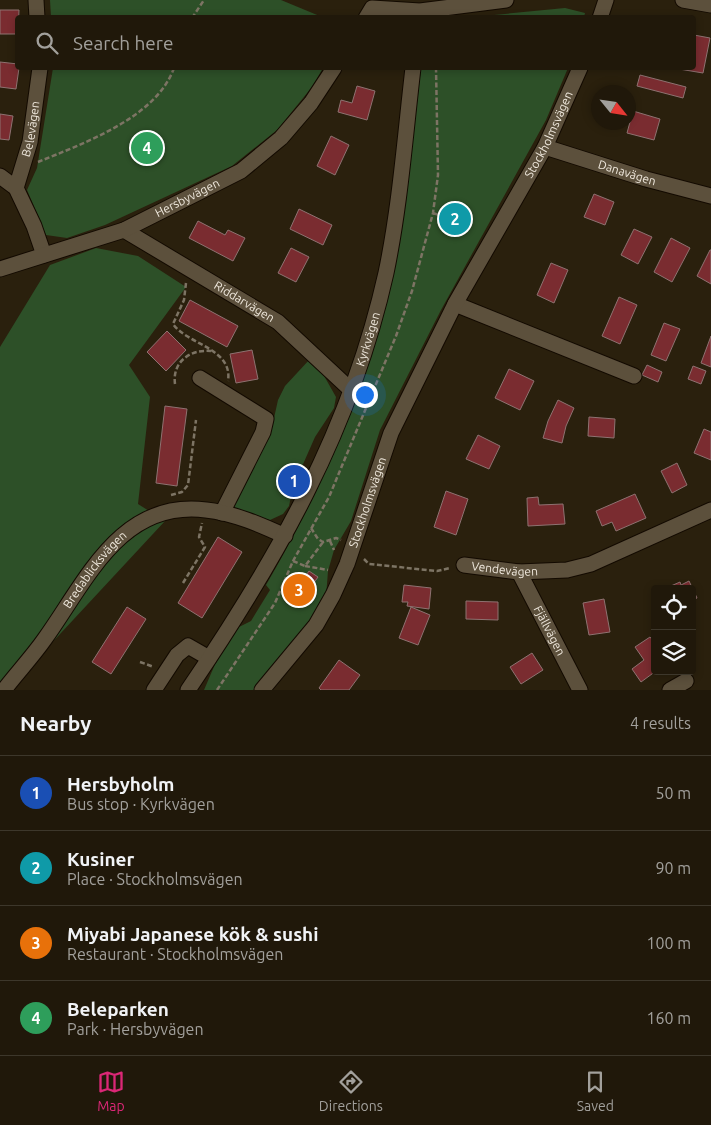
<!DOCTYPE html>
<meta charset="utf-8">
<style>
body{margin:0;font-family:Ubuntu,sans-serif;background:#282113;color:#f1f3f6}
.controls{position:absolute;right:15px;bottom:15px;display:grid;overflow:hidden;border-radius:5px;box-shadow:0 2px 8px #0003}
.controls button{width:45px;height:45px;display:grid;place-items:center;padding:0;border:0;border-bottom:1px solid #3d372b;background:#20180a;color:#f1f3f6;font:25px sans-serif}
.compass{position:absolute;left:591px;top:85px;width:45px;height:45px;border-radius:50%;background:#20180a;box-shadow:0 2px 8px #0003;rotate:120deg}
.you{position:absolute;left:364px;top:394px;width:18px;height:18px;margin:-12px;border:4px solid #fff;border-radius:50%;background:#1a73e8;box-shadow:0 0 0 8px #1a73e833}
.badge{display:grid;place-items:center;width:32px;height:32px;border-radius:50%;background:#db2777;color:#fff;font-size:16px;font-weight:700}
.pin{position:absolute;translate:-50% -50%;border:2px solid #fff;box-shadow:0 1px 5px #0006}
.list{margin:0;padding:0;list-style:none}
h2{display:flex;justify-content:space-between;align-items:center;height:65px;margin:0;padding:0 20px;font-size:21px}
h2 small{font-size:16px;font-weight:400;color:#a2a09c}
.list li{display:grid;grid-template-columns:32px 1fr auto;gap:15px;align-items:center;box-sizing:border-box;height:75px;padding:0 20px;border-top:1px solid #3d372b}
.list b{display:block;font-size:19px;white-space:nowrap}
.list p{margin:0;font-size:16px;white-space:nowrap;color:#a2a09c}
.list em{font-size:16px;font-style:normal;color:#a2a09c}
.icon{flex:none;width:28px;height:28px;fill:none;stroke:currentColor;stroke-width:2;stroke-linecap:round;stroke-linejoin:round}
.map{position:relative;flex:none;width:711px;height:690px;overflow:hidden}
.search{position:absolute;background:#20180a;box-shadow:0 2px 8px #0003;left:15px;right:15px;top:15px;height:55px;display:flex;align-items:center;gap:12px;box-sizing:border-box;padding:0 18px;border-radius:5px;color:#a2a09c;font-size:19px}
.sheet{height:365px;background:#20180a}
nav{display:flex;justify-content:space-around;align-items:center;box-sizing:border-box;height:70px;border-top:1px solid #3d372b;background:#20180a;font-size:14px;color:#a2a09c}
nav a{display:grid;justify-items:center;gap:2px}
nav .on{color:#db2777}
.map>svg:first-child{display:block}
</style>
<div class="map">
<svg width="711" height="690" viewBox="0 0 711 690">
<rect width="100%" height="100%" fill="#2a200d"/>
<path fill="#2d5028" d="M50,0h231l41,17h-271z
M565,8l20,5 -1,4h-111z
M53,68h270l-11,19 -35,43 -45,36 -127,59 -38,13 -21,-3 -19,-45 10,-22z
M421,68h147l-22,52 -105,190 -61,120 -29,91 -17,29 -6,21 -2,26 -12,23 -59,70h-51l15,-35 20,-28 12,-6 19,-31 -4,-5c52,-90 96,-184 121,-285 18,-76 25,-155 34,-232z
M96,248l42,8 48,31 -57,78 21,32 -12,107 27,17 -157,169h-8v-343l50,-82z
M310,359l13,15 13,23 -2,11 -19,29 -22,50 -4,19 -6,8 -13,6 -36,-9 -1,-7 37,-68 8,-36 7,-14z"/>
<path fill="#7a2c30" stroke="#8e7271" d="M0,10h19l-1,24h-18z
M694,35l16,3 -7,35 -30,-5h21z
M0,62l18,2 1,4 -3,21 -16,-2z
M640,75l46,12 -3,11 -46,-12z
M357,86l18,5 -8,29 -29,-8 3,-12 11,3z
M633,111l27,8 -6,21 -27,-7z
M0,114l13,2 -4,24 -9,-1z
M331,136l18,9 -14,30 -18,-9z
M594,194l20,8 -9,23 -21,-8z
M299,209l33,16 -9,20 -33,-16z
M198,221l27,14 3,-5 17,8 -12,23 -44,-23z
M634,229l18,8 -14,27 -17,-9z
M671,238l19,10 -18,34 -18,-10z
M291,248l18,9 -13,25 -18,-9z
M710,250h1v34l-14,-8z
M551,263l17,7 -14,33 -17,-8z
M619,297l18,8 -17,39 -18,-8z
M190,300l48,26 -11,21 -48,-26z
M664,323l16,6 -14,32 -15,-6z
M167,331l19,19 -20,21 -19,-19z
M711,336v31l-10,-4z
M252,350l6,29 -22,4 -6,-29z
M647,365l15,7 -4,10 -16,-7z
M693,366l13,5 -5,13 -13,-5z
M509,369l25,12 -14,29 -25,-12z
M558,400l16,8 -8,18 -4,17 -19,-5 5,-17z
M165,406l22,3 -10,77 -21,-3z
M589,417l26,2 -1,19 -26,-2z
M704,429l7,3v28l-17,-7z
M478,435l22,11 -11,23 -23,-10z
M677,463l10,22 -15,8 -11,-22z
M446,491l22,8 -12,36 -22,-8z
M635,494l11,24 -30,13 -4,-9 -10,4 -6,-15z
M538,497l1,8 24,-1 2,20 -37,2 -1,-28z
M218,537l24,15 -40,66 -24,-15z
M309,571l9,6 -19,27 -9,-5z
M689,581l8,17 -5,2v-11h-28l16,-7 1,3z
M404,585l27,3 -2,21 -22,-3 1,-4h-6z
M604,599l6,33 -21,3 -6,-32z
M466,601l32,1v18l-32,-1z
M127,607l19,12 -35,55 -19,-12z
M411,607l19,8 -12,30 -19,-7z
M650,637l5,6 1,28 -15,11 -9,-13 12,-9 -9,-13z
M532,653l11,17 -22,14 -11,-17z
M339,660l21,15 -11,15h-28l-2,-2z"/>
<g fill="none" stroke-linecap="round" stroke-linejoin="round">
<defs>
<g id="minor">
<path d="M36,0l1,18"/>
<path d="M683,0l28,5"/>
<path d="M366,18l6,-10 48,3 86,-11"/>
<path d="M600,18l6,-18"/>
<path id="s1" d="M545,147l101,32 65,17"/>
<path d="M0,176l16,12 18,38 10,29"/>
<path id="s2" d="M16,188l14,-46 10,-74"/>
<path id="s3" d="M124,230l154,92 74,69"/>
<path id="s4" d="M0,269l124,-39 117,-59 40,-33 30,-35 23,-35"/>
<path d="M455,304l179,72"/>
<path d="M200,378l66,41 -3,13 -41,81"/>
<path id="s5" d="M464,565l55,7 48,-2 24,-6 120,-54"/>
<path id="s6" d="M519,572l61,118"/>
<path id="s7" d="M4,690c13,-17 28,-33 40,-50 42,-58 76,-141 162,-130 28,3 55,15 79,26"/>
<path d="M154,690l23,-35 11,-9 21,12"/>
<path id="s8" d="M188,690c89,-131 163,-260 198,-417 14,-67 19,-137 27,-205"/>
<path id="s9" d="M262,690l54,-65 17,-30 14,-31 44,-131 64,-129 90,-157 35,-79"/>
<path d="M670,690l16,-9"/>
</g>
</defs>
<use href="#minor" stroke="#130a00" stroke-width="17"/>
<path stroke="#7d7464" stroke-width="2.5" stroke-dasharray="5 2.5" stroke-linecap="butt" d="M192,18l12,-18
M38,162c46,-19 118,-44 136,-94
M447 219a7 7 0 1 1 14 0a7 7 0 1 1-14 0Z
M433,213l14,5
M186,283l-2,17 -11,24c15,21 60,24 55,57
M175,384c-3,-22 15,-35 36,-33
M171,495l11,-3 6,-7 8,-65
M311,528l7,11 5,3 13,-4 5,2
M330,541l4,9
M364,559l5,5 68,7 13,-3
M293,561l12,5 18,-24
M305,566l23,4
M183,583l22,-36 -6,-10 3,-14
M140,662l14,5
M217,690l58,-87 18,-42 36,-64 67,-161 16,-45 21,-78 5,-38 -2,-107"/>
<use href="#minor" stroke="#5c503c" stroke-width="15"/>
</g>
<g text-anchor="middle" stroke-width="4" stroke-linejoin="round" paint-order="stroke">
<g font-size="12" fill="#efe8dd" stroke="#0f0b04">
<text dy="4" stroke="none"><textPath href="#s2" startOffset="61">Belevägen</textPath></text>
<text dy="4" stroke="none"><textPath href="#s9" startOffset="629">Stockholmsvägen</textPath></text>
<text dy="4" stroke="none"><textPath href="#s1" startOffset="86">Danavägen</textPath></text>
<text dy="4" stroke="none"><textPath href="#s4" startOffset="201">Hersbyvägen</textPath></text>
<text dy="4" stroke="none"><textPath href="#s3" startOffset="140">Riddarvägen</textPath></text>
<text dy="4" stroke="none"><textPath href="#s8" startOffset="396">Kyrkvägen</textPath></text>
<text dy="4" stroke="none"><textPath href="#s9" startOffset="218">Stockholmsvägen</textPath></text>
<text dy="4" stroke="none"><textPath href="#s5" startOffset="41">Vendevägen</textPath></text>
<text dy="4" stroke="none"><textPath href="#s7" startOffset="151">Bredablicksvägen</textPath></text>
<text dy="4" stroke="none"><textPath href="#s6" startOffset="66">Fjällvägen</textPath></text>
</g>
</g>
</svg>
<div class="controls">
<button><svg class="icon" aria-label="locate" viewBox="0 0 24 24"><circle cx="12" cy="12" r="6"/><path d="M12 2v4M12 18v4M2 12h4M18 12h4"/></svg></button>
<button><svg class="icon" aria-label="layers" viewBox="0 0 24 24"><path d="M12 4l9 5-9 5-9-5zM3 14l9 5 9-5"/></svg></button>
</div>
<svg class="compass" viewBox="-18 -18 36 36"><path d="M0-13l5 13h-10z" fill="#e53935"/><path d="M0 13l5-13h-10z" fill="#a2a09c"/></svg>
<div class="you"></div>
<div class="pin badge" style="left:294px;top:481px;background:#1a4fb4">1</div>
<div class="pin badge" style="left:455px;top:219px;background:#0f9aa8">2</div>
<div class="pin badge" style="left:299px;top:590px;background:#e8710a">3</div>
<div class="pin badge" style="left:147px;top:148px;background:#2e9e5b">4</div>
<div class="search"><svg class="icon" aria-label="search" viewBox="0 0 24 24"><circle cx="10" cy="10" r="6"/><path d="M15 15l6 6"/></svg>Search here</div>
</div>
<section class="sheet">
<h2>Nearby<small>4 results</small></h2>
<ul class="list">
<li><span class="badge" style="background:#1a4fb4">1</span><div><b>Hersbyholm</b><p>Bus stop · Kyrkvägen</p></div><em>50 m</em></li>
<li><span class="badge" style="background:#0f9aa8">2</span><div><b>Kusiner</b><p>Place · Stockholmsvägen</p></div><em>90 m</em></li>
<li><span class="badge" style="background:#e8710a">3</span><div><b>Miyabi Japanese kök &amp; sushi</b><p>Restaurant · Stockholmsvägen</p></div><em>100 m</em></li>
<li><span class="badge" style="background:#2e9e5b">4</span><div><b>Beleparken</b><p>Park · Hersbyvägen</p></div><em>160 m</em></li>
</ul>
</section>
<nav>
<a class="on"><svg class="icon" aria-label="map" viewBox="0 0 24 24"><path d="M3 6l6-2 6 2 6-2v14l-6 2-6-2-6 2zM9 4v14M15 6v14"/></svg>Map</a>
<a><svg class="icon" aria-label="directions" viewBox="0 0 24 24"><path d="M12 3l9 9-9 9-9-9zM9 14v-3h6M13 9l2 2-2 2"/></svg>Directions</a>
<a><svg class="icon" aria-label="saved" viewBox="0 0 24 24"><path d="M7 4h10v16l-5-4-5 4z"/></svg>Saved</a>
</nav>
